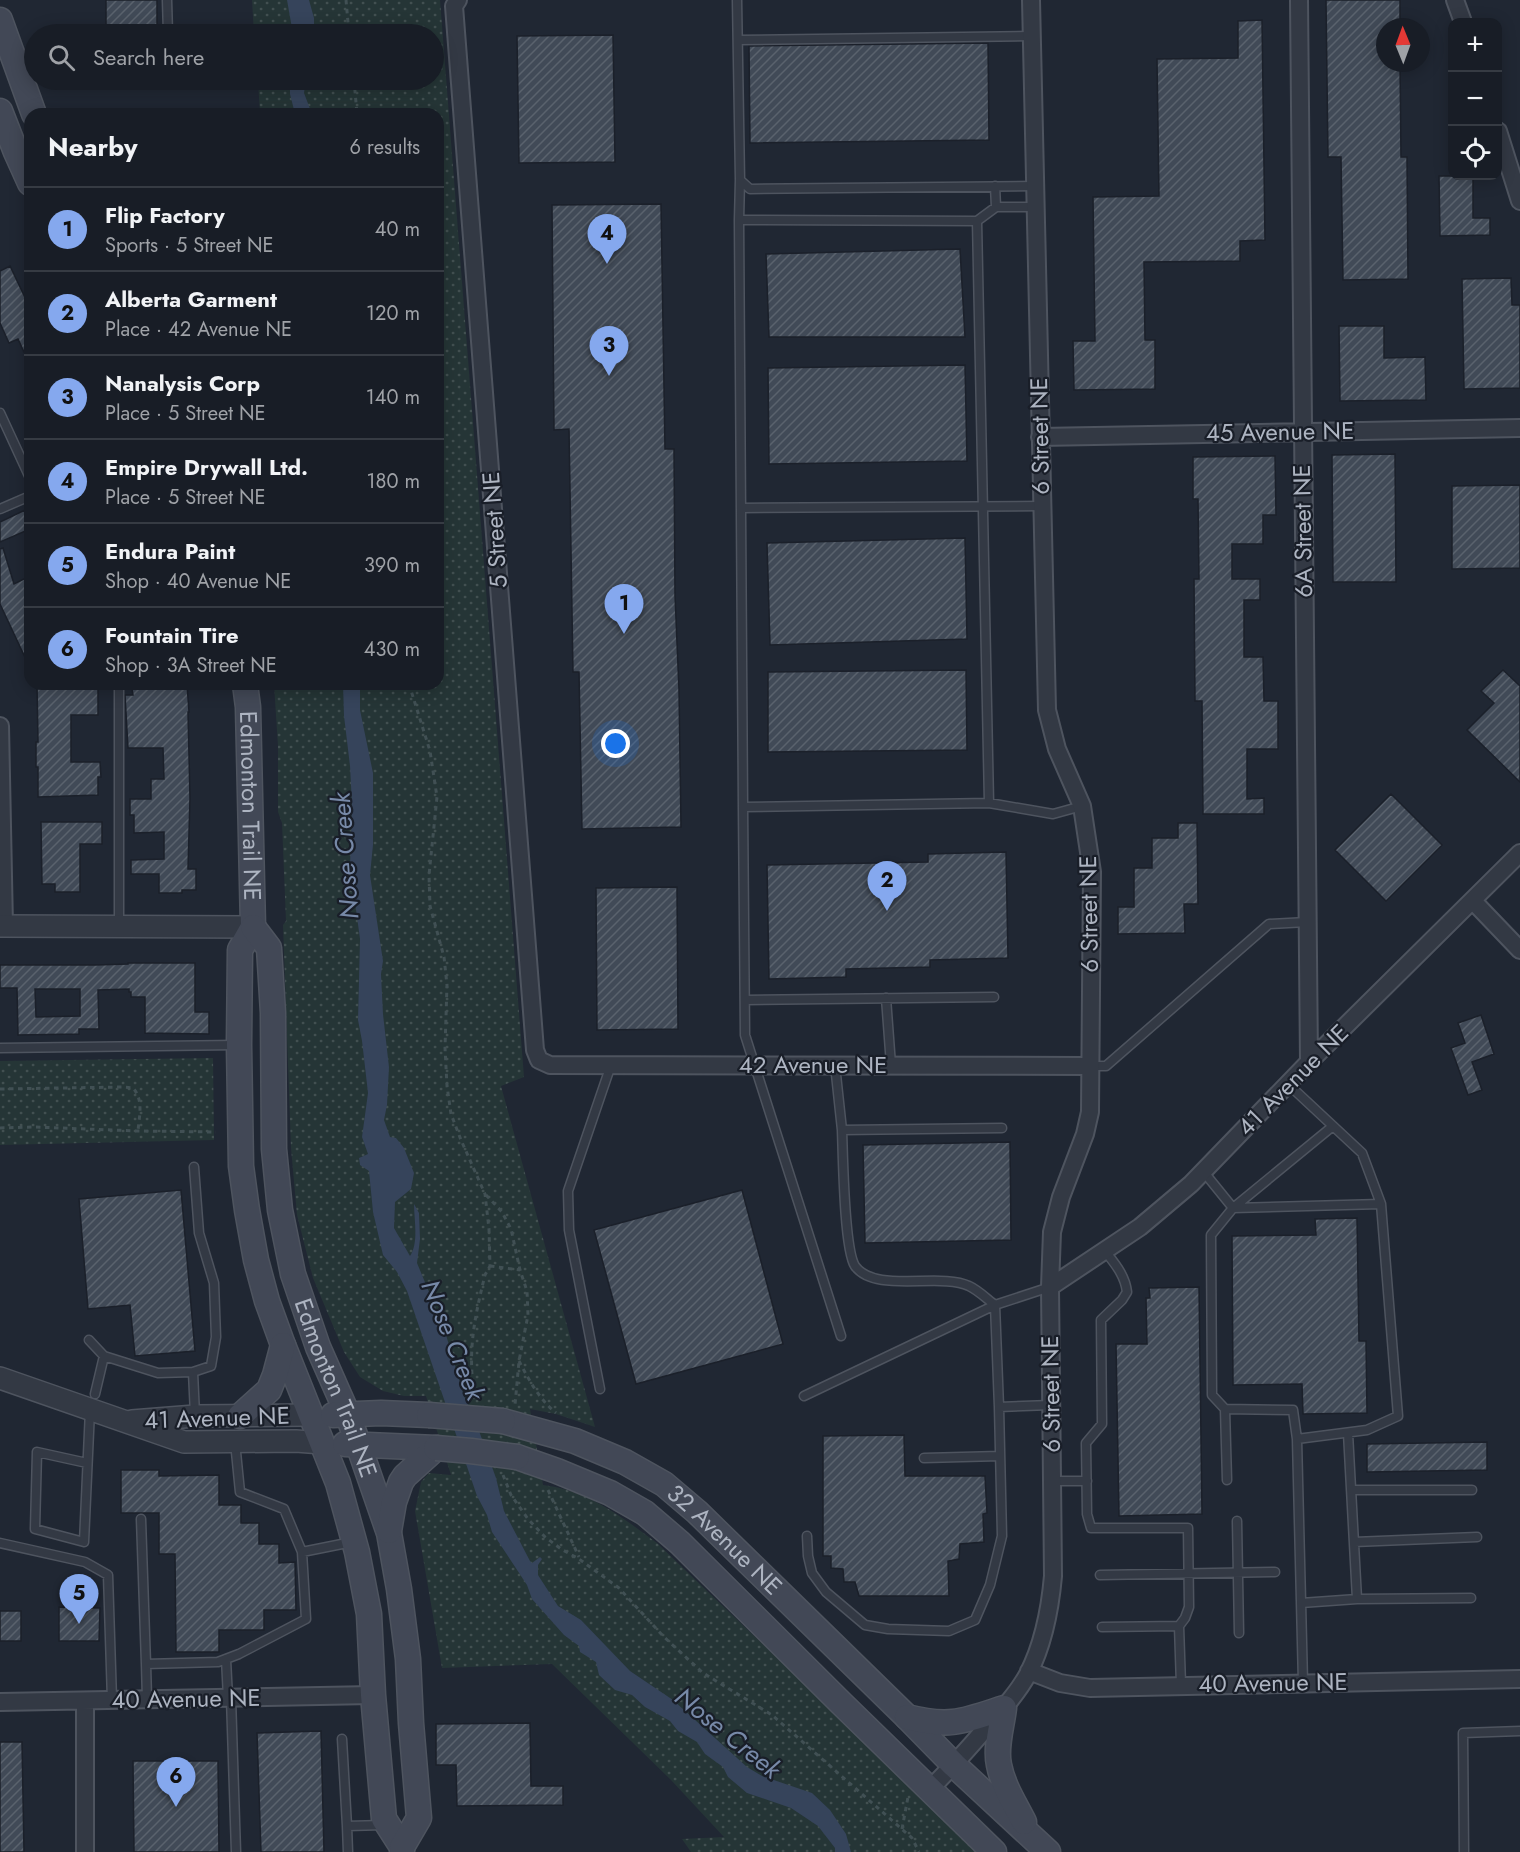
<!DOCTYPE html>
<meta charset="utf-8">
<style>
body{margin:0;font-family:Jost,sans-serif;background:#21262e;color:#f1f3f6}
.controls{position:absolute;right:18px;top:18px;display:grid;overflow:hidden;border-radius:12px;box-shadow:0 3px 15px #0003}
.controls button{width:54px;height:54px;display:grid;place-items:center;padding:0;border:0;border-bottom:2px solid #363b43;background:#181d26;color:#f1f3f6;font:30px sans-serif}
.compass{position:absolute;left:1376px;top:18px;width:54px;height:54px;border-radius:50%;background:#181d26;box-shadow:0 3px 15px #0003;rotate:359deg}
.you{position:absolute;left:616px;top:744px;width:21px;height:21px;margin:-15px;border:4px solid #fff;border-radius:50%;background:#1a73e8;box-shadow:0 0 0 9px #1a73e833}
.badge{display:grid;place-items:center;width:39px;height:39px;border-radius:50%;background:#85a8ee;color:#111;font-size:20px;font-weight:700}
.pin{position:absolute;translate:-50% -50px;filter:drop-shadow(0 2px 3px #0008)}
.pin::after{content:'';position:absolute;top:32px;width:21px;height:18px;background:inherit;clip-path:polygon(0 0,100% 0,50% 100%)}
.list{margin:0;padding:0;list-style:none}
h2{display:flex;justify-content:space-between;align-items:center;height:78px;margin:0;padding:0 24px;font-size:26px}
h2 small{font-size:20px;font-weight:400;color:#9fa2a7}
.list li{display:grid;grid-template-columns:39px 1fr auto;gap:18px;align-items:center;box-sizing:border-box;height:84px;padding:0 24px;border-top:2px solid #363b43}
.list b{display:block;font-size:22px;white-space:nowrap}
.list p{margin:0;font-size:20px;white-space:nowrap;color:#9fa2a7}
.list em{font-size:20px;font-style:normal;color:#9fa2a7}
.icon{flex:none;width:33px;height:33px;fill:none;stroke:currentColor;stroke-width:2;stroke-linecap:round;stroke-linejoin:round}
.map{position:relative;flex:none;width:1520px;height:1852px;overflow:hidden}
.search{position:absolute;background:#181d26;box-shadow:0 3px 15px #0003;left:24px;top:24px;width:420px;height:66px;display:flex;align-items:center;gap:15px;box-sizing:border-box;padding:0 21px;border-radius:33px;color:#9fa2a7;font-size:22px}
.panel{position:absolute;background:#181d26;box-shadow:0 3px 15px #0003;left:24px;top:108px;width:420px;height:582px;border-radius:18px}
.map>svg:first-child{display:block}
</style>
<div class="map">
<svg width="1520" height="1852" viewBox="0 0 1520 1852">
<defs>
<pattern id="park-dots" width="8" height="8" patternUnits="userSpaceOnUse" patternTransform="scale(1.5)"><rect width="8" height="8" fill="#253536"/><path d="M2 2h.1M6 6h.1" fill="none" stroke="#425051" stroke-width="1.8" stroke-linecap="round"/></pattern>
<pattern id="building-hatch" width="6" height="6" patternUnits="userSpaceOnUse" patternTransform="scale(1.5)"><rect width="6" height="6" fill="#414a57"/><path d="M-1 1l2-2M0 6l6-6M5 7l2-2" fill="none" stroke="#5a626d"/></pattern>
</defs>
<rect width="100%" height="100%" fill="#202733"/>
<path fill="url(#park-dots)" d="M252,0h188l84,1077 -23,9 94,341 -39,-13 -26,-5 13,76c44,5 79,32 114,58l232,222 87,87h-285l-9,-13 42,-2 -53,-57 -119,-116 -110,4 -27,-157 6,-29 8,-9 22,2 -25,-79h-22l-21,-5 -23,-14 -16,-25 -31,-74 -16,-63 -6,-67 -8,-223 3,-4 -4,-98 -4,-11v-66l-4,-62h164v-570h-178l-2,-34h176v-46h-180z
M213,1058l1,82 -214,5v-84z"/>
<path fill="#36445b" d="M287,0h22l5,18v16h-21z
M290,80h16l-2,13 8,21h-17l-5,-20z
M343,684h17v26l13,63v72l-3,30 13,86 -2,13 2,40 6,53 -2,38 -3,15 6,17 6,1 8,10 10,25 -3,16 -16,13 -1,26 16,28c9,-14 4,-36 4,-52l5,9 1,26 -3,24 27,65 20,68 10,21 22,61 8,33 26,50 2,2 8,-6 2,2 -4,6v10l20,31 23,14 49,51 43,29 74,67 15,9 50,17 18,17 16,24 5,18h-16v-4l-17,-22 -27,-18 -44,-15 -19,-16 -5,-10 -18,-13 -8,-12 -19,-11 -8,-10 -25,-14 -13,-12 -17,-5 -16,-15 -3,-13 -16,-10 -1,-6 -15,-11 -32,-36 -5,-14 -35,-53 -5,-17 -10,-19 -70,-205 -10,-19 -14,-17 -10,-43 -4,-41 -9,-6 -1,-7 9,-4 -6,-17 6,-44 -6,-52 -4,-21 2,-81 -10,-73 2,-61 -2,-39 -6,-50z"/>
<path fill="url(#building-hatch)" stroke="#1b202a" stroke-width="1.5" fill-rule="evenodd" d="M106,0h51v31l-51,1z
M1326,0h74v27h-15v36h15l1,94h6l1,122 -65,1 -2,-123h-13z
M1262,20l3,220 -25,1v20l-96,1 1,78h10v49l-81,1 -1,-49h22l-2,-144 66,-1 -2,-137 81,-1v-37z
M613,35l2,127 -96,1 -2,-127z
M988,43l1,97 -239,3 -1,-97z
M1439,176h34v42h17v17l-50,1z
M661,204l4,245h9l1,146 4,95 2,137 -99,2 -3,-157h-6l-4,-243 -15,1 -2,-225z
M960,249l5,88h-196l-3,-83z
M10,266l20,42v57l-12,-26 -9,4 -9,-20v-52z
M1511,278l1,27h8v83l-56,1 -2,-110z
M1339,326h45v32l41,-1 1,43 -86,1z
M965,365l2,96 -198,3 -1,-96z
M1395,454l1,128h-63l-1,-127z
M1275,456l1,59h-13v29h-31v35h28v21h-16v57h19l1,44h14v48h-31v50l17,-1v16h-61l-1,-113h-7l-1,-122h5l-1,-80h-5v-42z
M1520,485v83l-68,1v-83z
M25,510l5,10v9l-30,13v-20z
M965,538l2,101 -197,6 -3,-102z
M3,548l11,36 16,-8v92l-30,-64v-55z
M966,670l1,80 -199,2v-80z
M1503,670l17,16v96l-53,-52 27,-27 -13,-12z
M37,684h61v31h-27v47h29l1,15h-3v18l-60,2v-30h-2v-25h2z
M131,684h56l2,28h-1l2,86 -2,71h8v21h-14v3h-23v-19h-28v-14l33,-1v-27l-30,1v-18h-4v-16h21v-20h13l-1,-31h-35l-3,-53h8z
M1391,794l51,51 -56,56 -51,-51z
M41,822h61v22h-22v48h-25v-8h-13z
M1178,823h19l1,81h-14l1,29 -67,1v-27h16v-39h18v-30h26z
M1006,852l2,106 -78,2v7l-84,2v8l-77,2 -2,-114 161,-3v-8z
M677,887l1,142 -81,1 -1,-142z
M128,963h67v49h14v22l-64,-1v-36h-14v-5h-2v-3l-31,1 1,39h-20v5l-61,1 -1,-47h-17v-23h95l33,-1zM35,989h45v27l-44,1z
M1481,1015l13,39 -22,8 10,28 -14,5 -17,-47 14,-5 -7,-20z
M1010,1142l1,98 -146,3 -2,-98z
M181,1190l14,161 -60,5 -5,-51 -42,4 -9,-110z
M742,1190l41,154 -147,40 -42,-154z
M1357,1218l2,123h7l1,72 -64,1 -1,-30 -69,1 -1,-149 84,-1 -1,-16z
M1199,1287l3,227 -83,2 -3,-172h31l-1,-46h4l-1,-10z
M904,1435l1,41h80l2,37 -4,1 1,28 -24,2 -1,15 -11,2 1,35h-90l-4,-14h-11l-1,-13 -12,-1v-12h-8v-120z
M1487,1442v28l-120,2v-28z
M121,1470h38v6l60,-1v30h22v18h18v21h20v19l16,-1 1,48h-32v20h-45v22h-43l-1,-98h-16v-41h-38z
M59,1607l41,1 -1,33h-40z
M0,1611h21v30h-21z
M530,1723l1,63h32v19l-106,1 -1,-41h-20v-41z
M321,1731l3,121h-63l-4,-119z
M0,1742h22l2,110h-24z
M133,1761h85l1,91h-85z"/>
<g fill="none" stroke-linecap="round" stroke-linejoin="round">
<defs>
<path id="service" d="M167,0l1,34
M737,0l3,180 10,9 285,-3
M738,40l293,-4
M995,186l1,21
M739,220l1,-40
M977,221l19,-14h39
M0,413l30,65
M741,508l301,-2
M0,509l30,-13
M989,803l-12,-582 -238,-1 4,587 246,-4 64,11 29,-8
M743,807l2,228 96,301
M119,926v-242
M886,998l5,67
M745,1000l249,-3
M0,1048l237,-3
M835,1065l7,65 160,-2
M1089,1066h17l163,-142 38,-2
M1333,1126l29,27 19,51 -148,4 -22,27 1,160 13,14 68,1 4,29 70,-9 31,-14 -17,-212
M1203,1171l30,37 100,-82 -45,-42
M1105,1251c10,13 20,24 22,41l-5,8 -21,20 1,104 -16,19 1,71 4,14h97l1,79 -4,11 -6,8
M1050,1287l-55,18 4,102 52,-2
M89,1340l15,16 54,17 35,-1 18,-6 5,-29 -2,-54 -15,-50 -5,-66
M193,1372l2,43
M600,1389l-31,-159 -1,-39 43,-126
M95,1394l9,-38
M804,1396l191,-91c-8,-6 -17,-15 -26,-19 -29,-14 -94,8 -114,-20 -11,-17 -12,-111 -13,-136
M1225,1409l2,71
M1297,1439l6,244
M924,1458l76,-2
M87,1463l-50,-11 -2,77 49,13 6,-132
M1052,1481h35
M1351,1490h121
M141,1519l5,145
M1237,1521l2,112
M807,1536l1,20 4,17 14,19 39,33 23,4 61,2 26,-11 15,-35 12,-49 -3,-129
M1354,1542l123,-5
M0,1543l85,19 23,13 4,125
M302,1552l50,-10
M1100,1575l175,-3
M1357,1599l114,-1
M1301,1603l56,-4 -9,-166
M1102,1627l77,-1 2,59
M226,1659l2,39
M231,1698l5,154
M147,1699l-1,-35 72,-2 21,-8 67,-35 -4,-67 -18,-43 -44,-17 -5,-50
M342,1739l5,87 37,-1
M347,1826l1,26
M1464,1852l-1,-119 57,-2"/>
<path id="minor" d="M458,0l-4,6 81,1044 4,10 11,5 539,1
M1299,0l10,1062
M1455,0l8,22
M1498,131l22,70
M1040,437l480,-9
M0,726l4,200
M1473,901l47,49
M1050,1287l90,-60 51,-43 118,-122 211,-209
M1029,1671l31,12 30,5 430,-9
M0,1702l373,-7
M930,1789c19,-19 38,-40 56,-61 15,-17 31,-34 42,-54 16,-31 22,-64 25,-98l-3,-289 2,-55 9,-35 24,-63 5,-22 2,-240 -10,-66 -25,-57 -10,-39 -16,-710
M85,1852v-151"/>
<path id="tertiary" d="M0,926l253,1
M0,1378l184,64 112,-1 26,2
M132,1421l63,-5 116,-1"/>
<g id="secondary">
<path d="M0,20l34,94"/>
<path d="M0,111l16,41 14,31"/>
<path id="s1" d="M245,684l3,23 5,220 -13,23 -1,95 2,121 6,44 9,50 11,41 16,44 55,138 19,69 12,62 4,81 11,124 18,28v5"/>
<path id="s2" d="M253,927l16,21 4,65 1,136 6,61 13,64 25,73 30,68 41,118 10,56 9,70 3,64 8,95 -17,29"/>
<path d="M333,1415l48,-2 48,2"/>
<path d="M240,1416l29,-26 6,-15 8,-30"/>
<path id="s3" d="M503,1421l72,20 50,21 39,22 33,28 210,205 47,48 94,87"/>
<path d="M345,1444l91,4"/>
<path d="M517,1457l40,14 53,22 35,20 35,30 161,160 153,149"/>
<path d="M389,1531l5,-29 7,-20 4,-6 31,-28"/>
<path d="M907,1717c43,11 57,4 97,-9 -2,18 -9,39 -5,57 4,21 16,39 25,57"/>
</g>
</defs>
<use href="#service" stroke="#4e545f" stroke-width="11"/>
<use href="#minor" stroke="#4e545f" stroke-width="20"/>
<use href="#tertiary" stroke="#4e545f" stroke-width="24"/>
<use href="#secondary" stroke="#4e545f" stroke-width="27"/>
<path stroke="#415054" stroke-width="3" stroke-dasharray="4.5 4.5" stroke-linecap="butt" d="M346,0l3,34
M354,80l3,34
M409,684l21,67 7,46 -8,78 1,31 14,51 3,28 -2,63 2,38 4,28 10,26 24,54 4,35 1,37 -5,9c-11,45 -18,78 -10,124
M0,1089l122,-2 11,1c11,12 6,29 5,43
M0,1128l34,-1 104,4 78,1
M486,1195l16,17 9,17 9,41 7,21 1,24 -9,46 -4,44
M490,1266l30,4
M519,1361c10,19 20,38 37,52
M503,1475l8,20 17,24 17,18 16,12 18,10 40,29 45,49 39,36 69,42 140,123 7,14
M548,1490l31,67
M902,1829l6,-32"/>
<use href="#service" stroke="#333944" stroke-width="8"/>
<use href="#minor" stroke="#333944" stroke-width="16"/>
<use href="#tertiary" stroke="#333944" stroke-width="21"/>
<use href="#secondary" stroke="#424856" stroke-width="24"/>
<defs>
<path id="secondary-bridge" d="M429,1415l74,6
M436,1448l35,3 46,6"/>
</defs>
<use href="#secondary-bridge" stroke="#4e545f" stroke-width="27" stroke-linecap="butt"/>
<use href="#secondary-bridge" stroke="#424856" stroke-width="24"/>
</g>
<g text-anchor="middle" stroke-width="4.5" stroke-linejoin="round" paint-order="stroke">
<g font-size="24" fill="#adb4c1" stroke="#191e28">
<text transform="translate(1280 432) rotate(-1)" y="8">45 Avenue NE</text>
<text transform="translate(1040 436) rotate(-91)" y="8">6 Street NE</text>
<text transform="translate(495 530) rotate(-94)" y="8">5 Street NE</text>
<text transform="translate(1303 531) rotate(-91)" y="8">6A Street NE</text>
<text dy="8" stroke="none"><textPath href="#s1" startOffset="122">Edmonton Trail NE</textPath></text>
<text transform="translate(1089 914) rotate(-91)" y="8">6 Street NE</text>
<text x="813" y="1073">42 Avenue NE</text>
<text transform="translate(1293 1080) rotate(-45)" y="8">41 Avenue NE</text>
<text dy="8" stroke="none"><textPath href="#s2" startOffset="476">Edmonton Trail NE</textPath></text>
<text transform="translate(1051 1394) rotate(-91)" y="8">6 Street NE</text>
<text transform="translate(217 1418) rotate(-2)" y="8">41 Avenue NE</text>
<text dy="8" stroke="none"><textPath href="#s3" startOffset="256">32 Avenue NE</textPath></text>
<text transform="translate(1273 1683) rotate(-1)" y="8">40 Avenue NE</text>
<text transform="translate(186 1699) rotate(-1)" y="8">40 Avenue NE</text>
</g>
<g font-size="26" font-style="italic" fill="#7789a8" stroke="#191e28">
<text transform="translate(345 856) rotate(-94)" y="9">Nose Creek</text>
<text transform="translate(453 1340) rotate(68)" y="9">Nose Creek</text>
<text transform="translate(728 1733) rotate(39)" y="9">Nose Creek</text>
</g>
</g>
</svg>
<div class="controls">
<button>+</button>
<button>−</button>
<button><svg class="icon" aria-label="locate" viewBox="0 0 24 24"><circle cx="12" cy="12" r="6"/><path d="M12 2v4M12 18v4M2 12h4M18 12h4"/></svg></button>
</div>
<svg class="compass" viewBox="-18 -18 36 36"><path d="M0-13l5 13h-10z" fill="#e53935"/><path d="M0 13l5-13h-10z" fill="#9fa2a7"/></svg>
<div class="you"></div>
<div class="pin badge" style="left:624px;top:634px">1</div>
<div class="pin badge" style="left:887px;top:911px">2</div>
<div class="pin badge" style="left:609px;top:376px">3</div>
<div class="pin badge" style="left:607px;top:264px">4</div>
<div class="pin badge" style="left:79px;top:1624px">5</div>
<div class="pin badge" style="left:176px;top:1807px">6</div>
<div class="search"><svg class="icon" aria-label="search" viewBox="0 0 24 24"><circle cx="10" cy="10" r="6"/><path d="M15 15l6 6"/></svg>Search here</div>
<section class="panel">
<h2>Nearby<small>6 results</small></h2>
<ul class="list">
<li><span class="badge">1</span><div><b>Flip Factory</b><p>Sports · 5 Street NE</p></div><em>40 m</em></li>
<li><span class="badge">2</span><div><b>Alberta Garment</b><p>Place · 42 Avenue NE</p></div><em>120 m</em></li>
<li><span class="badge">3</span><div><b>Nanalysis Corp</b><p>Place · 5 Street NE</p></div><em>140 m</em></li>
<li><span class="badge">4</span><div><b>Empire Drywall Ltd.</b><p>Place · 5 Street NE</p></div><em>180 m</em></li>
<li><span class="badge">5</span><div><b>Endura Paint</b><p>Shop · 40 Avenue NE</p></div><em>390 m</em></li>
<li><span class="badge">6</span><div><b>Fountain Tire</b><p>Shop · 3A Street NE</p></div><em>430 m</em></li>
</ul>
</section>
</div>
